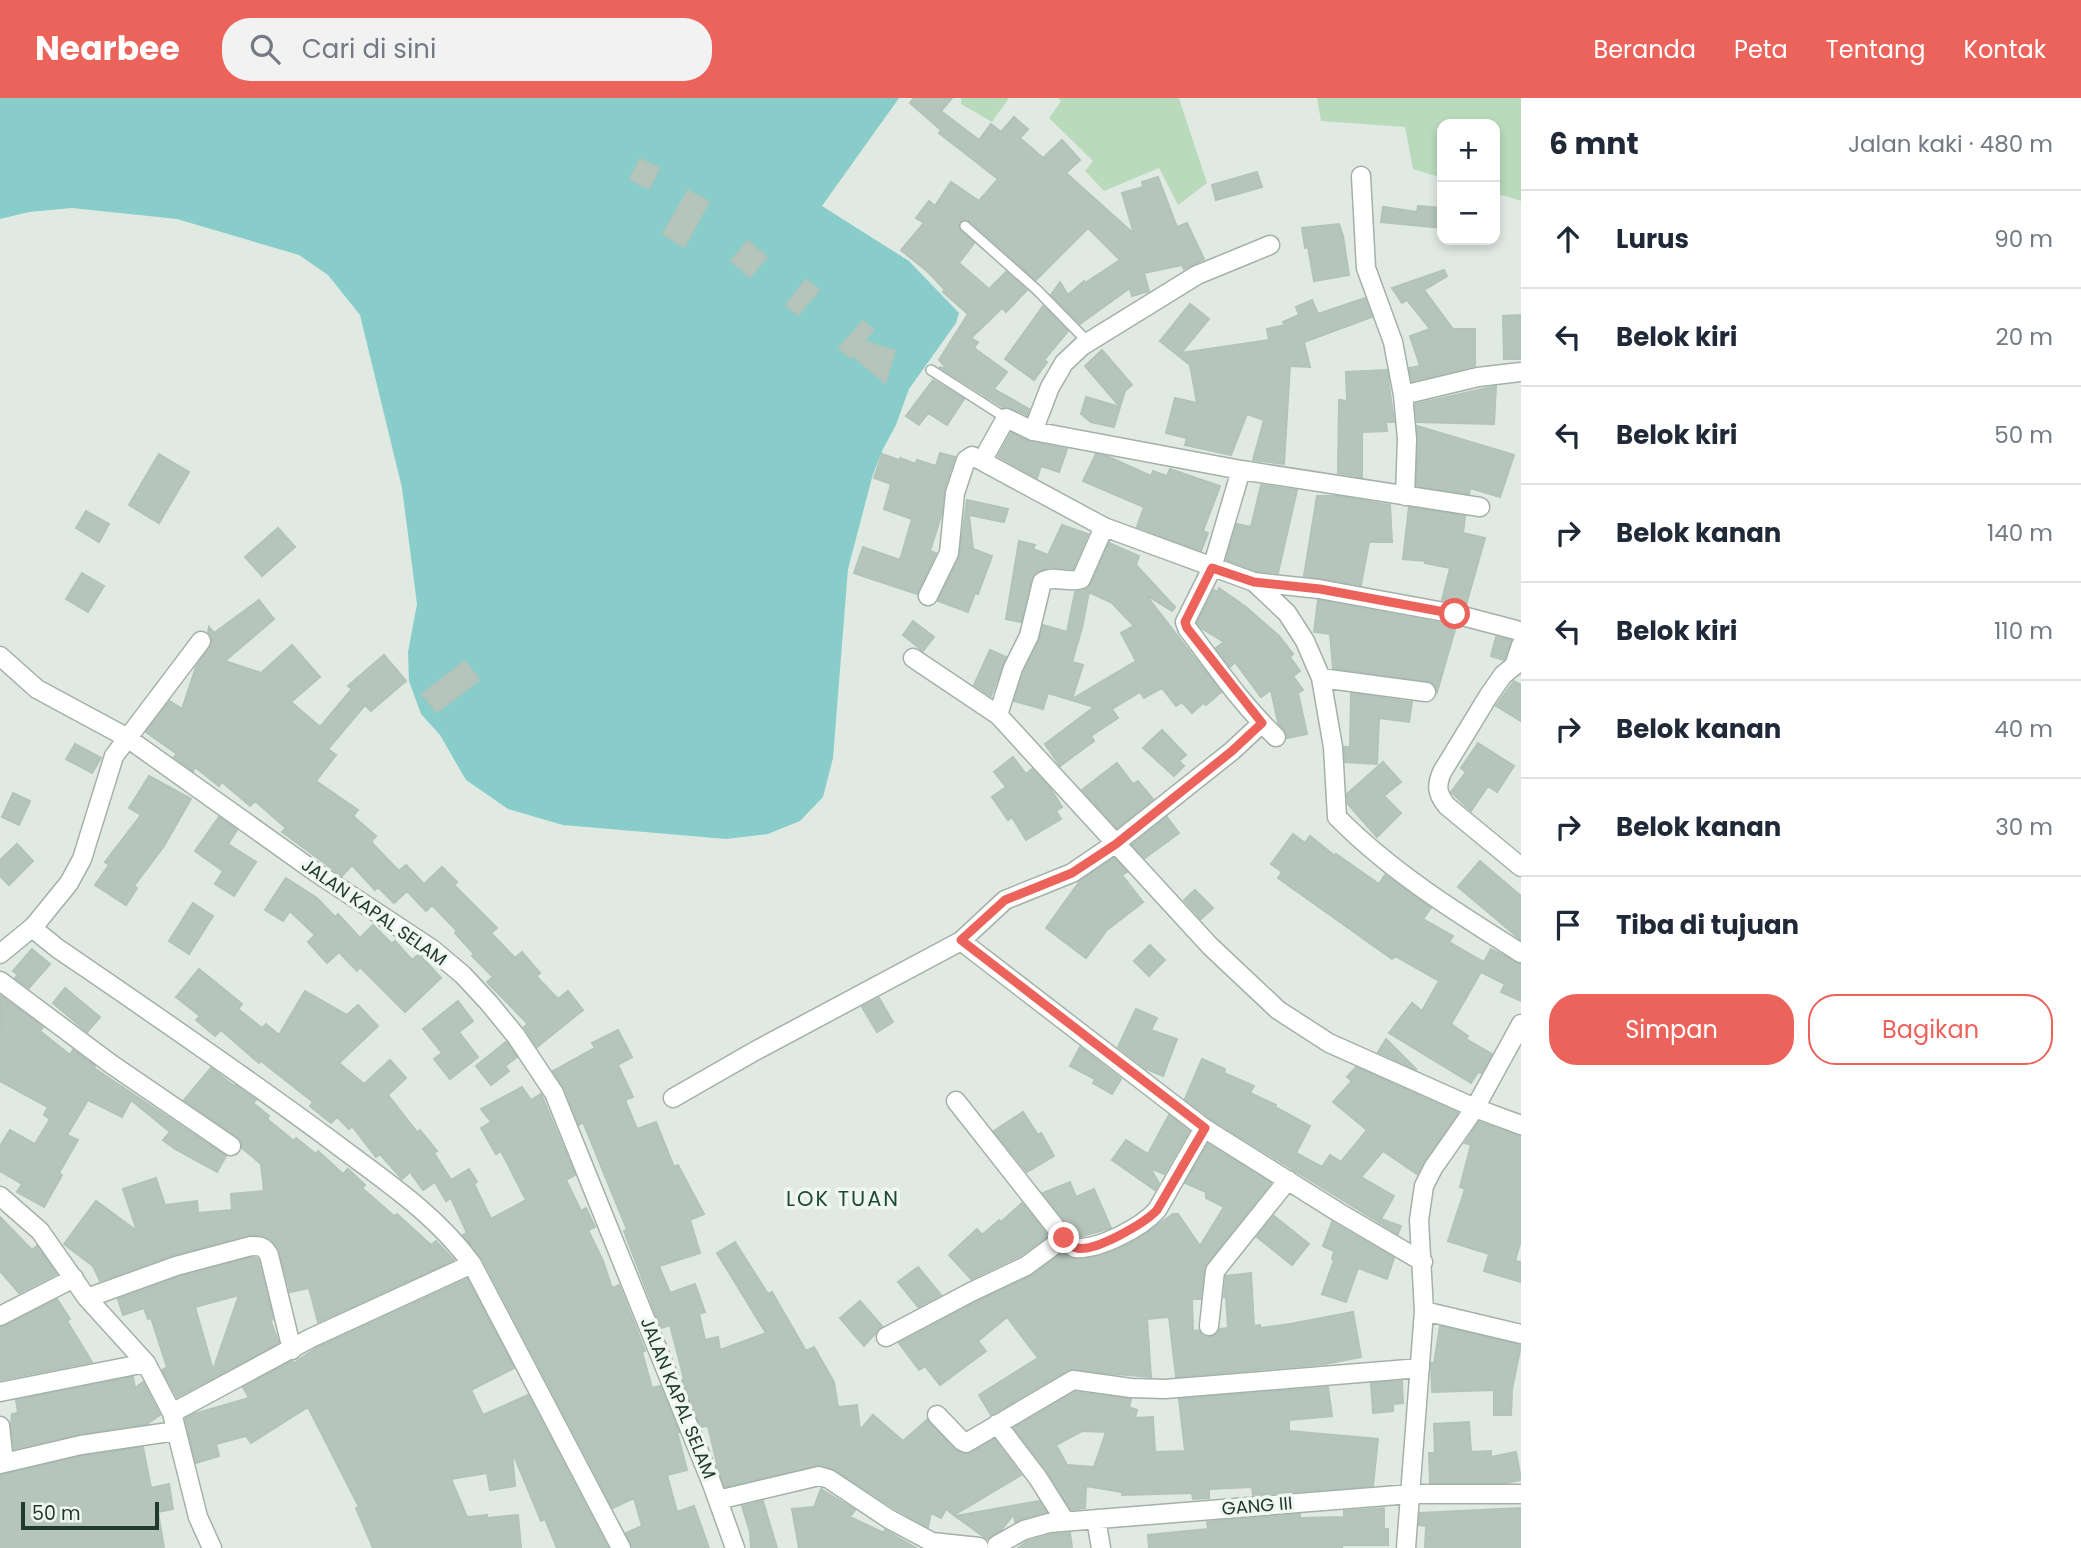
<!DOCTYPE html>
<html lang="id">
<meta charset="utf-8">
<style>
body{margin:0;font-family:Poppins,sans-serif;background:#f2f2f3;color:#1f2937}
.controls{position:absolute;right:21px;top:21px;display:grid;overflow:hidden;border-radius:14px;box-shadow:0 4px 10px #0003}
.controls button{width:63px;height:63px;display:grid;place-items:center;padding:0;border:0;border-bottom:2px solid #e0e1e3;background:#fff;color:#1f2937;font:35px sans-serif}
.scale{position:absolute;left:21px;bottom:18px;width:138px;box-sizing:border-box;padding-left:7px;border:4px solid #21392e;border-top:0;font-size:19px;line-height:24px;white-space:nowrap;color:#21392e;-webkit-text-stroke:5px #f0f7f2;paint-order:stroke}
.stop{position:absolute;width:21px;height:21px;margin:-16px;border:5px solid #ec635c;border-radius:50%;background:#fff}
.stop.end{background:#ec635c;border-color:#fff;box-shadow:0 2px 7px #0008}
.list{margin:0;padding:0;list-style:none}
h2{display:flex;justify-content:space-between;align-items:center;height:91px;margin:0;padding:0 28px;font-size:30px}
h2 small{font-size:23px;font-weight:400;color:#747a83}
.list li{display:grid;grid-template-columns:46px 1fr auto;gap:21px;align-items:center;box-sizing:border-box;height:98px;padding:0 28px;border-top:2px solid #e0e1e3}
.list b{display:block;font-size:26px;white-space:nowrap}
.list em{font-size:23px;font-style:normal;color:#747a83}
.actions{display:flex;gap:14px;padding:21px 28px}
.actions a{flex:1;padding:16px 0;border:2px solid #ec635c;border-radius:28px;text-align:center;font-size:24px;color:#ec635c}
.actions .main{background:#ec635c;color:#fff}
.icon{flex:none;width:38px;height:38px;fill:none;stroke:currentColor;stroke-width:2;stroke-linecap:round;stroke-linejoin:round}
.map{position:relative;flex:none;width:1521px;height:1450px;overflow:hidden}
header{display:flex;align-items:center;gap:42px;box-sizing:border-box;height:98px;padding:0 35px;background:#ec635c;color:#fff}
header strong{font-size:33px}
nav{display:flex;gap:38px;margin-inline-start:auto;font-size:24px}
.search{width:490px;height:63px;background:#f2f2f3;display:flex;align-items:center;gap:18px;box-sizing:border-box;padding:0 24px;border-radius:28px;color:#747a83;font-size:26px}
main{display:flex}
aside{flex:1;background:#fff}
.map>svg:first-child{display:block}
</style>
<header>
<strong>Nearbee</strong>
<div class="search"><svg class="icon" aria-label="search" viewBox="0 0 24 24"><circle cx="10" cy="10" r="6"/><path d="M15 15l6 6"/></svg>Cari di sini</div>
<nav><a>Beranda</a><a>Peta</a><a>Tentang</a><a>Kontak</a></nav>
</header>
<main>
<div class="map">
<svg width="1521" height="1450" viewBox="0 0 1521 1450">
<rect width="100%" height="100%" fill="#e0eae3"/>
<path fill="#b9dbbc" d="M961,0h48l-17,24 -31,-18z
M1058,0h121l28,85 -29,22 -19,-37 -55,23 -19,-20 8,-10 -44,-43 12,-17z
M1317,0h204v103l-26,-8v-69h-53v54l-29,-9 -8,-42 -84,-6z"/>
<path fill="#89cdca" d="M0,0h899l-77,108 87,55 50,52 -3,10 -47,66 -13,36 -13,24 -10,25 -25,95 -15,189 -10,39 -23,24 -32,13 -42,5 -163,-14 -55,-16 -42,-29 -26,-45 -19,-21 -12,-33 -1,-29 9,-48 -15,-116 -42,-173 -32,-40 -29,-20 -122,-36 -105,-11 -43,4 -29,7z"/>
<path fill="#b5c5bc" stroke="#b2c3b9" stroke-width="2" fill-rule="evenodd" d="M914,0h38l-11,13 38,29 12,-16 10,8 13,-15 14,12 -8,9 23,20 19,-18 18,20 -14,13 68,61 -12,-41 21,-6 -1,-5 16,-5 19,50 10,-4 17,36 -20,10 -2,-4 -38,8 5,18 -17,5 -2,-8 -50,36 -29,-29 9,-13 8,13 16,-14 1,2 35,-23 -32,-32 -52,52 -66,-59h-10l-1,8 15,14 -15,20 30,26 17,-17 21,18 -21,22 -4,-4 -31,30 7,4 -4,6 33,24 -13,17 35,20 -2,6 -17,-7 -7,-1 -64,-40 8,2 -8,-9 29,-46 -25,-22 2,-2 -17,-18 -27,-22 23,-27 -8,-5 13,-17 6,5 16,-24 28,19 19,-22 -59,-46 2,-3 -31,-27z
M640,61l19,9 -10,21 -19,-10z
M1257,74l5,15 -46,13 -4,-15z
M688,92l21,12 -25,45 -21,-13z
M1418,108l24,2v20l-61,-6 2,-15 34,5z
M1339,126l4,12 6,39 -35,6 -6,-34 -3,1 -3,-20z
M748,143l19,16 -17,20 -19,-16z
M1444,172l3,6 -23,14 29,39h22v37l-63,15 -3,-13 11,-2 -10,-30 20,-7 -23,-29 -5,3 -10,-15z
M806,182l13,10 -21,25 -12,-10z
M1365,200l7,19 -68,25 6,25 -20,-1 -6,98 -31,-4 11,-40 -17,-6 -16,41 -46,-10 2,-7 -21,-5 9,-35 22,5 -7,-38 -30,-24 30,-37 19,15 -28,34 88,-13 -2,-11 18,-4 -2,-3 16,-7 -3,-8 16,-7 6,14z
M1043,208l25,25 -24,29 3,2 -13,18 -29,-21z
M1521,217v44h-17l-1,-43z
M863,223l11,9 -10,11 31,10 -10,32 -33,-28 -2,3 -11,-10z
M1102,252l30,35 -7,6 -5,16 -35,-41z
M1387,272l7,52h-8l1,9 -25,1v45l-24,-4 1,-73 8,1 -1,-29z
M933,282l31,19 -17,26 -19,-12 -9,12 -13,-9z
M1496,288l-2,38 -77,-2 -2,-18z
M1086,299l34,10 -6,20 -23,-5 -10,-8z
M1417,328l97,29 -14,42 -30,-9 -1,6 -52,-8z
M1011,335l20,9 36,7 -8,23 -18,-6 -4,12 -39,-22z
M940,355l15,4 -11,33 -2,23 -12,38 6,2 -19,41 -63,-21 9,-26 37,13 12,-41 -28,-10 7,-25 -17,-6 8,-24 17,6 1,-2 16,6 1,-4 19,6z
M159,356l30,18 -30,51 -30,-18z
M1096,356l13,3 42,19 2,-5 14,5 3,-7 50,17 -17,45 5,2 -7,18 -64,-24 7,-20 -61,-26z
M1261,387l36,5 -19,83 -21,-2 -31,-11 11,-36 14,3z
M1317,398h20l53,9 2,37h-23l-8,43 -57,-9z
M967,402l41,9 -4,13 -35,-7 4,34 19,7 -14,38 -3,-1 -7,19 -30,-11 21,-43z
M1409,409l56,9 -2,17 22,5 -19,67 -24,-5 8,-32 -25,-5 1,-2 -23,-2z
M86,413l23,13 -10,18 -23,-14z
M1062,427l26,9 -15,35 -24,-2 -12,5 -6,7 -10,43 -15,-3 13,-78 16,4 -2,4 15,6z
M278,430l17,19 -33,29 -17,-19z
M1109,445l30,13 -3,9 39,42 -3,4 -26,-16 75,97 -15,13 -3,-2 -11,10 -10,-11 -6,4 -14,-18 -18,10 -4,-6 -28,17 6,9 -27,18 3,5 -34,25 -15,-22 49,-37 -46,-14 -5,16 -29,-8 10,-29 15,-31 4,-16 24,7 8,-40 9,-2 7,-6zM1089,494l23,11 22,23 -13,7 15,28 -64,38 11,-34 -11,-3 10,-34z
M82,475l22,13 -16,26 -22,-13z
M1219,490l27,19 33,29 14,18 -3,3 10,14 -7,5 10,14 -5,3 9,41 -20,4 -3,-9 -6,-6 -7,-33 -10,7 -26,-35 -5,5 -14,-19 8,-6 -23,-14 -4,-5 17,-33 4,2z
M259,502l15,19 -49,42 36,12 31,-28 28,32 -29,25 29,25 32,-38 -4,-3 36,-31 22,26 -35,30 -6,-6 -37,44 8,6 -20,26 42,29 -5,6 23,20 -5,6 28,29 7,-6 18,19 18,-17 15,15 -3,3 43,43 -6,5 24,25 7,-6 18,21 -4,3 22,23 10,-8 15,19 -46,37 -13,-20 4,-3 -41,-42 6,-5 -21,-21 2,-2 -19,-21 2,-2 -25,-26 -6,6 -19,-20 -13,12 -16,-16 -3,3 -23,-25 -10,11 -60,-44 4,-4 -31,-27 -5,5 -28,-24 -3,4 -24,-19 -2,4 -19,-14 3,-3 -31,-22 24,-31 12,8 14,-42 16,-24v-6l-4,-5 1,-5 5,6z
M1318,502l138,26 -19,66 -4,-9 -5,-2 -95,-13 -3,-34 -16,-2z
M913,523l21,16 -11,14 -20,-16z
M1496,539l15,3 -7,20 -13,-4z
M990,552l16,7 -15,39 -17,-11z
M465,563l14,19 -42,32 -15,-18z
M1514,583l7,4v36l-25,-15z
M1351,595l61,9 -3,20 -30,-4 -2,46 -32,-2 -1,-15h6z
M1162,632l24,25 -7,6 5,5 -10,10 -31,-28z
M1478,645l36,23 -17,26 -9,-6 -17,25 -20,-19 15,-20 -5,-4z
M75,646l26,14 -9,15 -26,-14z
M1013,659l13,17 6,-5 18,19 12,19 -6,4 5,8 -35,21 -14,-23 -4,3 -16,-23 14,-10 -12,-15z
M1383,664l18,20 -17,14 17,17 -24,24 -29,-33 -1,-10z
M1117,665l16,21 5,-3 15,18 -36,29 -35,-38z
M149,678l42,23 -27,47 -30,40 3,2 -11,17 -31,-20 14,-20 -4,-3 36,-47 -12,-7z
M13,695l17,8 -11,24 -17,-8z
M219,719l18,13 -9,14 28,18 -22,34 -19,-12 8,-13 -28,-20z
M1167,719l12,16 -34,25 -13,-13z
M1293,736l12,9 5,-7 25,20 1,-2 43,30 6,-9 46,33 -8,11 30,17 -4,6 35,20 7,-13 30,15v37l-20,-9 4,-8 -24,-12 -30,52 17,12 -2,3 26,15 -11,19 -3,-1 -7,11 -82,-50 23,-30 10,8 17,-30 -44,-25 -3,3 -114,-81 4,-6 -11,-8z
M17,746l16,17 -24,24 -9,-9v-16z
M1114,760l13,14 -5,3 21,27 -36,28 -21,28 -40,-30 34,-47z
M1480,763l41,35v44l-63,-53z
M286,780l31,20 18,19 3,-3 22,24 13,-13 19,19 3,-3 17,19 7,-6 22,24 -36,34 -45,-45 -3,4 -18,-19 -12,11 -19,-21 7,-7 -25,-24 -7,10 -18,-11z
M1195,792l18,18 -12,11 -17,-19z
M193,805l20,13 -24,38 -20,-13z
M1150,847l15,15 -16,16 -15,-15z
M32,851l18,15 -21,24 -14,-10 3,-3 -5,-4z
M199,871l43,35 -4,5 24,19 4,-4 13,11 26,-44 42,24 11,-10 20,21 -39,37 25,21 26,-24 16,18 -18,17 29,37 3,-2 17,21 -3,2 17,27 18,-11 8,13 -3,2 17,35 35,-19 -25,-49 -5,3 -15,-26 10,-6 -10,-13 41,-22 9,13 10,-6 34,81 -9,5 15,31 5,-3 9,19 -7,3 15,31 9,27 7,-3 26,66 -3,1 10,36 8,-2 19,46h-2l10,38 -20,5 10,37 17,-6 15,42h-77l-6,-15 16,-7 -8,-28 -21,10 -131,-250 -19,-23 4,-2 -16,-35 -5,3 -11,-19 -12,8 -13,-18 -8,7 -22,-25 -4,3 -24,-31 -3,3 -12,-12 -6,6 -21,-17 3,-4 -52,-41 -2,2 -38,-33 -6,6 -19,-16 4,-4 -24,-19z
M65,890l35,29 -13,15 -34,-29z
M1,898l42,31 -3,4 30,24 3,-5 22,16 -1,2 132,88 -9,16 -42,-23 -12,-9 7,-8 -39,-32 -9,17 -34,-17 -21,35 11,5 -19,33 3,2 -18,32 -27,-15 5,-8 -22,-13v-25l10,-16 25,14 15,-25 -6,-4 4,-8 -48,-26z
M879,900l14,24 -16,10 -15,-25z
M458,903l15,20 -14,11 19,25 -28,22 -16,-20 8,-6 -19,-24z
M1136,911l21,9 -6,12 26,9 -14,37 -17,-7 -28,-22z
M618,932l14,27 -14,8 15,32 -8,3 12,29 19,-7 18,45 4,-2 26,49 -14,6 10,33 -41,13 11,27 25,-9 10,28 -6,2 6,26 13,-3 2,13 46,-17 -49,-80 18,-11 33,52 4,-2 34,59 8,-4 20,35 4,25 19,-2 3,25 13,-15 30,26 24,-21 27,29 8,4h9l23,-14 27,36 -67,40 -8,-6 -5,9 -10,-5 -3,14 -31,-17 -62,-40 -13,-5 -97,22 -7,-19 -10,-42 -7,1 -19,-47 2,-1 -14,-54 -9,3 -37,-97 3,-1 -3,-8 -41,-100 -4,3 -14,-36 -12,-18 42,-23 -3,-5z
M1386,941l31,31 -39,-18z
M506,944l11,15 -12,9 4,5 -18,14 -15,-19z
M1080,949l41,32 -9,15 -19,-11 2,-4 -25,-13z
M1202,961l23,10 -1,4 30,13 -4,7 26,12 -1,2 35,19 -14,27 26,14 8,-12 11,7 26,-32 -34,-28 19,-21 -5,-4 9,-10 102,46 -41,61 -34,-23 -22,26 33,19 -13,23 20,7 -3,8 -187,-115 -26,-20z
M211,970l23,18 1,-1 21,15 -3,3 16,13 -2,3 27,22 2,-3 20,16 2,-3 25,23 5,-5 17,16 -3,3 32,28 3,-2 34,31 5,-4 18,19 -136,62 -9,-34 -19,4 -11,-43 -8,-9 -10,-5h-13l-75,20 -73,26 -7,-15 -29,-22 32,-43 41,30 -14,-42 33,-11 9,27 32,-4 1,12 34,-3 -1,-16 33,-3 -3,-27 -19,-16 -1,-6 -4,-5 -53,-37z
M1023,1014l15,23 3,-2 13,23 -27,16 -33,-41z
M1169,1017l20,16 -25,43 -14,-6 9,15 -4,7 -43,-30 14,-20 22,14z
M1479,1024l42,14v104l-6,21 6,1v20l-37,-11 5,-17 -41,-13 17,-52 -5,-2 11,-42 -6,-2z
M1208,1046l63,39 -65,82 -5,34h-9l1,32 6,-1 4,6 5,1 6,-1 6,-7 8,-1 -2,-31h-2l2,-21 25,-3 3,53 6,-1v3l30,-4 63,-12 8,45 -36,7 -149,13 -7,-60 -22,2 4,58 -83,-7 -77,45 -12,-20 59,-37 -31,-41 -29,24 8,10 -46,34 -15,-19 -6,4 -20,-27 77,-41 55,-26 32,-23 12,6 36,-7 26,-12 36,-26h5l22,32 24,-39 -18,-9v-6l-21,-9z
M1070,1084l6,15 18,-8 17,39 -28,8h-4l-7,-6 -29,-37z
M1022,1105l26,33 -28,20 -49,23 -22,-24 28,-26 5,6 17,-15 2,2z
M1274,1118l35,28 -17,21 -35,-28z
M0,1119l32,33 5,-4 19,28 -37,19 -19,-22z
M1332,1124l62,36 -7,21 -29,-11 -12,34 -24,-8 12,-34 -2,-1 2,-8 -11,-5z
M252,1159l6,2 15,59 -2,4 8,21 -102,54 -15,-27 5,-3 -16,-49 -3,1 -4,-11 -21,7 -5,-16 61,-22zM239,1197l-26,75 -18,-63z
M918,1169l23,28 -23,12 -20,-25z
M467,1181l47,89 -43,22 12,25 45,-20 80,153h-51l-12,-29 -4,2 -29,-70 3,35 -25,4 -3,-17 -36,6 16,38 20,-2v3l31,-3 3,33h-148l-17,-40 3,-1 -51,-100 -57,36 -5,-7 -30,8 3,12 -23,7 -11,-44 9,-5 55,-16 -6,-11 49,-26 2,2 22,-15z
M57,1201l13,20 -3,2 25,41 -92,18v-53z
M860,1203l22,25 -18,20 -24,-28z
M1440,1228l81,19 -9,44 -1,26h-17v-25l-62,2 -1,-29h3z
M133,1279l2,11 8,-6 17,33 -13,9 -68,10 -65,15 -3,-24 1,-11 6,-1 -2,-13z
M1402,1283l1,22 -10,1v7l-20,2 -2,-30z
M1328,1289l4,29 -43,4v11l89,8 -5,47 -120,9 -1,-8 -43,2v9l-16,1 -1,-6 -70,2v-3l-36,-6 -1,22 -14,2 -24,-39 -33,-43 61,-36 56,7 -2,8 8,3 -2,8 18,-1 2,35 30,-1 -6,-52zM1082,1333l24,1 -12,35 -27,-2 -11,-20z
M1469,1324l2,30 20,-1v6l25,-5 5,28 -16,3h-75l-1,-30h6l-1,-29z
M143,1349l8,41 18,-4 4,25 -15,3 6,36h-164v-73l83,-19z
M821,1391l34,21 -5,7 34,16 1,-3 31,18h-117l-7,-39 22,-2z
M763,1403l4,14 10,33h-26l-1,-16 -8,-26z
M1039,1403l7,11 -31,10 -1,-8 -12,15 -15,10 -32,-23z
M1384,1410v21h4v16h-46v3h-193l-1,-13 60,-6 -1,-7 93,-8v4l44,-1v-6z
M1521,1410v40h-96l1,-22 -7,-1 1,-12z
M1070,1435l2,15h-54l10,-7 23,-7z"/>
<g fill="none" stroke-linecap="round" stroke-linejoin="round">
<defs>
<path id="lane" d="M965,128l72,64 51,52
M931,272l75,48"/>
<path id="street" d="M1361,78l5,92 27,74 10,53 4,44 -2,57
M1403,297l75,-18 43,-5
M1033,333l17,-44 14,-24 18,-17 115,-71 73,-30
M1241,372l-29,98 -27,54 2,6c28,37 55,77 89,109
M1480,409l-239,-37 -208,-39 -27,-13 -24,43 122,66 150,55 65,7 136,25 61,16 5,3
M1254,484l33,31 18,28 16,37 12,69 4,70c53,54 120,96 184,136
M928,498l21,-43 6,-60 11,-33 6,-4 10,5
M1521,547l-7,21 -11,9 -14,20 -47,77c-6,14 -5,22 5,34l74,61
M0,558l37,33 89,48 188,134 118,78 31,26 26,28 27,33 38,57 158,391 23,64
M913,560l85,57 212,231 68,64 51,33 146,65 46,17
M1321,580l105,14
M998,617l15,-47 16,-32 13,-54c12,-8 26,2 39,-3l23,-52
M34,828l2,5 21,17c92,63 185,126 275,193 50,38 103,72 140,123l149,284
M961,843l243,187 134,84 85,50
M0,856l34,-28 35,-43 13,-24 32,-103 87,-115
M0,883l111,83 120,82
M673,1000l82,-47 206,-110 44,-41 67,-27 44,-30 116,-92 30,-28
M956,1003l108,137 11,10c24,2 67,-21 82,-38l47,-82
M0,1098l40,35 47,67 59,65 26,50 26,104 14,31
M87,1200l89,-32 75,-20c9,0 13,0 18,9l23,95
M1424,1213l97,23
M0,1218l74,-38
M1209,1228l6,-55 73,-91
M886,1239l85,-45 55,-26 38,-28
M0,1294l146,-29
M172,1315l139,-75 161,-74
M937,1317l25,26 4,2 107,-63 58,8 34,1 255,-21
M997,1326l41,54 27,43
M0,1328l4,36
M0,1366l81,-19 95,-14
M718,1402l101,-24 10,3 60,40 43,23 47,5
M1096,1421l5,29
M997,1447l27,-15 25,-7 362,-29h110
M1406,1450l18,-237 -5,-91 5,-34 9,-18 42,-60 46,-84"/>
</defs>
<use href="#lane" stroke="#a3b1a9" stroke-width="12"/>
<use href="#street" stroke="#a3b1a9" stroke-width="21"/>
<use href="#lane" stroke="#fff" stroke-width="9"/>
<use href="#street" stroke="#fff" stroke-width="18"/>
</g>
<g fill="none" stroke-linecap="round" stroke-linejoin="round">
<path stroke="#ec635c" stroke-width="9" d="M1064,1140c4,5 7,9 13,10 18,4 68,-25 80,-38l48,-82 -244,-188 44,-40 67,-27 44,-29 116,-93 30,-28 -75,-95 -2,-6 27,-54 42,14 66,7 135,25"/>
</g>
<g text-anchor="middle" stroke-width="7" stroke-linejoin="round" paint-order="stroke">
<g font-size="18" fill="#21392e" stroke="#f0f7f2">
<text transform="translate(374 814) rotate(35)" y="6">JALAN KAPAL SELAM</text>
<text transform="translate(678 1300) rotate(68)" y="6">JALAN KAPAL SELAM</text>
<text transform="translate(1257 1408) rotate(-5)" y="6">GANG III</text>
</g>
<g font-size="21" letter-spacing="2" fill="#1e4a37" stroke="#f0f7f2">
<text x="843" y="1108">LOK TUAN</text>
</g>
</g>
</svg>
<div class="controls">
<button>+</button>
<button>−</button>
</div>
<div class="scale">50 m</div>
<div class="stop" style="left:1455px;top:516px"></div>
<div class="stop end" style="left:1064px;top:1140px"></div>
</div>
<aside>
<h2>6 mnt<small>Jalan kaki · 480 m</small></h2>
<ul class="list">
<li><svg class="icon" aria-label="ahead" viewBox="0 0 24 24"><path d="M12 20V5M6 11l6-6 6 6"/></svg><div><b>Lurus</b></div><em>90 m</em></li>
<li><svg class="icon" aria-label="left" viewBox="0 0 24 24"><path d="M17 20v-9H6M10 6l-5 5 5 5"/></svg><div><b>Belok kiri</b></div><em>20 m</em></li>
<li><svg class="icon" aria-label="left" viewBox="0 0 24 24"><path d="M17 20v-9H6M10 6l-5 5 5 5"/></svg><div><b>Belok kiri</b></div><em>50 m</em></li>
<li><svg class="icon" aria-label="right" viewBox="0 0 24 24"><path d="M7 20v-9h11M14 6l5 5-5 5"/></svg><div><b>Belok kanan</b></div><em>140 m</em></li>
<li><svg class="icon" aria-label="left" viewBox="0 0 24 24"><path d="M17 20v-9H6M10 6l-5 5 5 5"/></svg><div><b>Belok kiri</b></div><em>110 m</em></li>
<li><svg class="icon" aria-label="right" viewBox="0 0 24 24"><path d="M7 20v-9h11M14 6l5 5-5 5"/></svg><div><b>Belok kanan</b></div><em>40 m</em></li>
<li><svg class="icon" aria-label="right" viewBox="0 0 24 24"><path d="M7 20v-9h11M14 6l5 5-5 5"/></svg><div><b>Belok kanan</b></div><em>30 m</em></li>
<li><svg class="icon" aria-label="arrive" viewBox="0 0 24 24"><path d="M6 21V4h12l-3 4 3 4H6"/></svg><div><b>Tiba di tujuan</b></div></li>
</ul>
<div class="actions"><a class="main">Simpan</a><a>Bagikan</a></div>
</aside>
</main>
